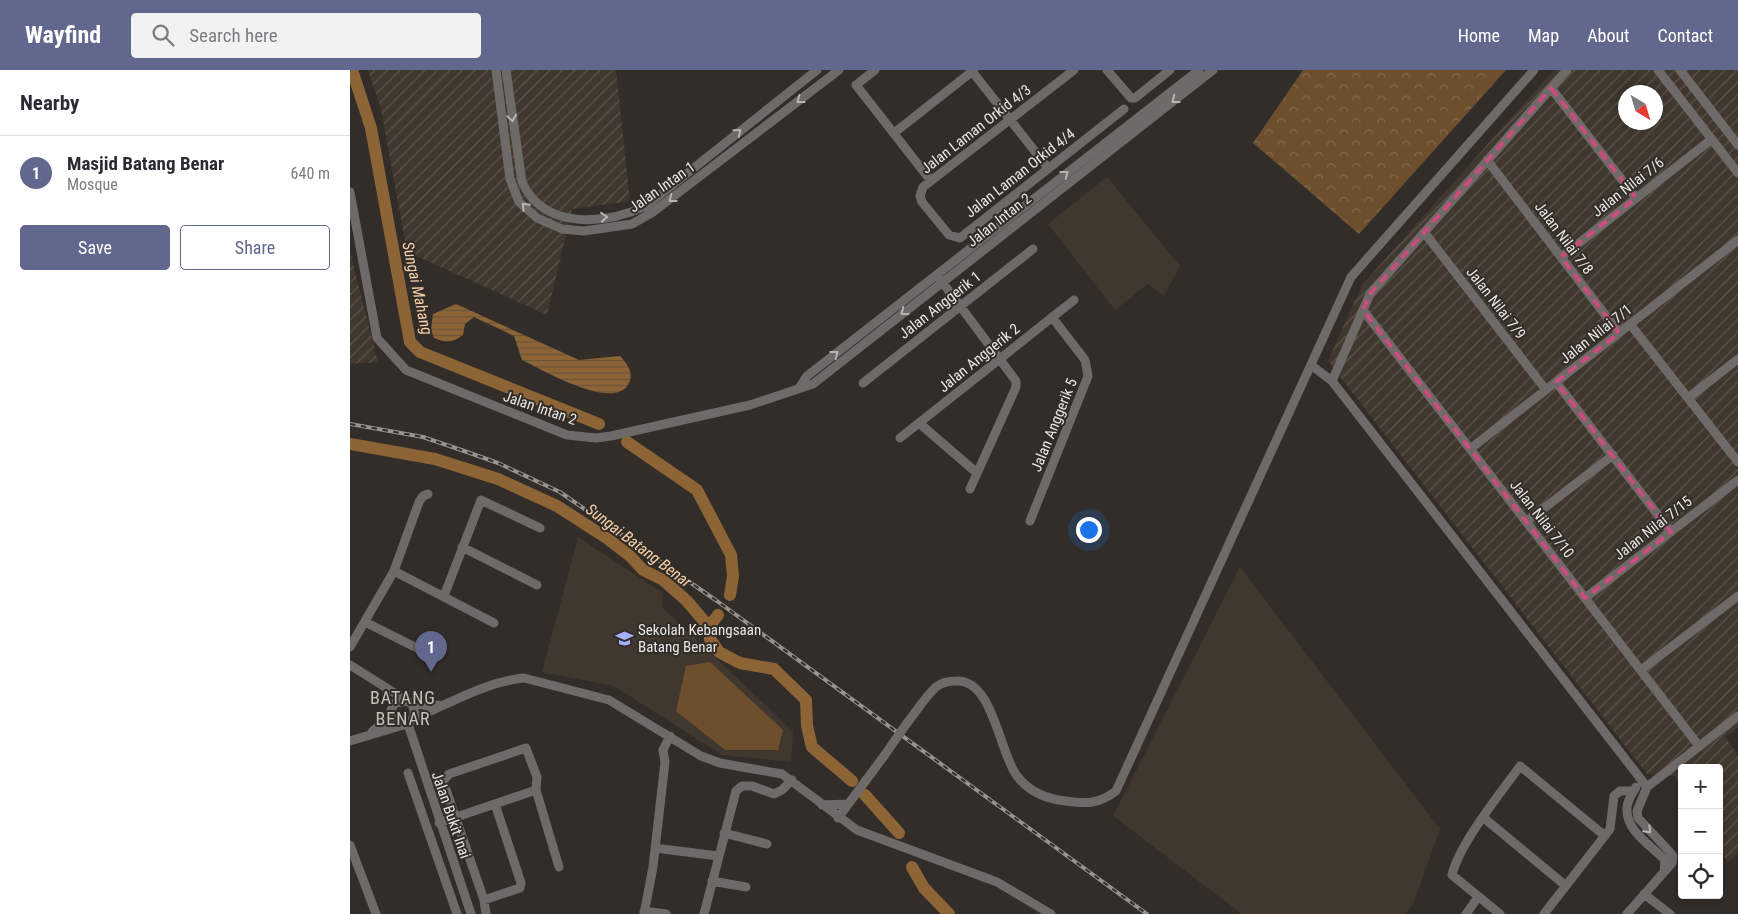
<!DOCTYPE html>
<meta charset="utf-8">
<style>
body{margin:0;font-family:"Roboto Condensed",sans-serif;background:#f2f2f3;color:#2b2b33}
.controls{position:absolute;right:15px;bottom:15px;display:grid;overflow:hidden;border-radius:5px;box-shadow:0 2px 8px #0003}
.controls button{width:45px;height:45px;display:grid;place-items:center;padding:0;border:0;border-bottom:1px solid #e1e1e2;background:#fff;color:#2b2b33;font:25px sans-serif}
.compass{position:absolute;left:1268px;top:15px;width:45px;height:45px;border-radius:50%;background:#fff;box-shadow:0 2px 8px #0003;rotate:142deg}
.you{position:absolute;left:738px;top:459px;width:18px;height:18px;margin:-12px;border:4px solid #fff;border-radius:50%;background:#1a73e8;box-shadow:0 0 0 8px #1a73e833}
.badge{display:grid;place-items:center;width:32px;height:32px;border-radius:50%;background:#62678d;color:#fff;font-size:16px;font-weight:700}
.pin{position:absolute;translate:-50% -41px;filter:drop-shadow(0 1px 2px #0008)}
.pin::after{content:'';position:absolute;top:26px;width:18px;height:15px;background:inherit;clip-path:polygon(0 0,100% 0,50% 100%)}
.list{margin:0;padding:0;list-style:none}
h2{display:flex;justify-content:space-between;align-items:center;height:65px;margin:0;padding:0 20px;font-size:21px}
h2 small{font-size:16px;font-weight:400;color:#7c7c81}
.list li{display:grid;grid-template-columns:32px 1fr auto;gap:15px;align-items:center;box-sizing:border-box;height:75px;padding:0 20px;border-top:1px solid #e1e1e2}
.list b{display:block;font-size:19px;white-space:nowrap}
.list p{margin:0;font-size:16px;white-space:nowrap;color:#7c7c81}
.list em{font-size:16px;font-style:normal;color:#7c7c81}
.actions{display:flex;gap:10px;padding:15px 20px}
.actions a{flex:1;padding:11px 0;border:1px solid #62678d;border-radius:5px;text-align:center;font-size:18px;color:#62678d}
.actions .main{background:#62678d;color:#fff}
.icon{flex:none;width:28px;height:28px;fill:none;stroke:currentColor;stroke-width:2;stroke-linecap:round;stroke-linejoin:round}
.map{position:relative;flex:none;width:1388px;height:844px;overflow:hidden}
header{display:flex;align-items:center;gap:30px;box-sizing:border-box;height:70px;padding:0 25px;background:#62678d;color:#fff}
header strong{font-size:24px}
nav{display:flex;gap:28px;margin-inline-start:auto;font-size:18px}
.search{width:350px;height:45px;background:#f2f2f3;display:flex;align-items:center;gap:12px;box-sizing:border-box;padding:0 18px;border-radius:5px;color:#7c7c81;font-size:19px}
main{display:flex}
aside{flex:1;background:#fff}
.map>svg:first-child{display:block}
</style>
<header>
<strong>Wayfind</strong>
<div class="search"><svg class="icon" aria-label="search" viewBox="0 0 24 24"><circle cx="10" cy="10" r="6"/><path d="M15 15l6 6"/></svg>Search here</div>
<nav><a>Home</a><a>Map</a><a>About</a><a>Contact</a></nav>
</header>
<main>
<aside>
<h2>Nearby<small></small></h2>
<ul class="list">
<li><span class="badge">1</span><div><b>Masjid Batang Benar</b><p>Mosque</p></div><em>640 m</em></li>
</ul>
<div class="actions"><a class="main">Save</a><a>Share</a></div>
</aside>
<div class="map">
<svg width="1388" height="844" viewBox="0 0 1388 844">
<defs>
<pattern id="industrial-furrows" width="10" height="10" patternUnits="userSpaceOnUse" patternTransform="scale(1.25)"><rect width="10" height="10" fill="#40372e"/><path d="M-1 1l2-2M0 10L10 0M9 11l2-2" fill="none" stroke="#5c544c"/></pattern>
<pattern id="forest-crowns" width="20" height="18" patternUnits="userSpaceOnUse" patternTransform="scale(1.25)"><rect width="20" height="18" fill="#6d4f2e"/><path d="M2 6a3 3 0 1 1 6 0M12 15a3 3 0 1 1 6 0" fill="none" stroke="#82684c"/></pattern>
<pattern id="water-rules" width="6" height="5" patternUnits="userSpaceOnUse" patternTransform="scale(1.25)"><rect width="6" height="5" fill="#8d6436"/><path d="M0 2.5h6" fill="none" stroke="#6a543d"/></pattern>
</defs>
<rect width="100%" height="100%" fill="#322d28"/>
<path fill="#40372e" d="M757,107l73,89 -16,30 -16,-12 -33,26 -67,-86z
M228,467l85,56 -1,14 131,124 -2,31 -69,-7 -108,-69 -72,-14z
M890,497l200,262 -26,73 -8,12h-164l-129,-98z"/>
<path fill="url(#industrial-furrows)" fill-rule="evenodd" d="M18,0h248l14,131 -58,8 -25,106 -140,-63 -26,-142z
M1204,0h184v657l-13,10 13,18v98l-10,10 -9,-15v-80h-37v19l-7,-11 -28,-2 -319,-413 34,-76zM1276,22h30v30h-30z
M0,182l28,110 -28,2z"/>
<path fill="#6d4f2e" d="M360,592l73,68 -5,20h-53l-49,-39 10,-45z"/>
<path fill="url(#forest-crowns)" d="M953,0h203l-147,164 -106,-91z"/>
<path fill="url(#water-rules)" d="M106,234l123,56 41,-4c7,7 14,17 9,27 -14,30 -88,-14 -107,-23l-8,-24 -40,-19 -9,7 -2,11c-11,8 -17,8 -29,3l-3,-8 2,-16z"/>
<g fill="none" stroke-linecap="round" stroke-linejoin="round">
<path stroke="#8d6436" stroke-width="12" d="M2,0l19,58 39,214 10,10 179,72
M277,372l70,48 34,65 2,21 -3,19
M0,374l85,15 63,20 59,27 51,33 22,17 13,14 20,10 24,21 22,26 1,12 9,13 21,11 34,6 32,31 1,26 5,21 40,34
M359,557l9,-12
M515,725l34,38
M562,797l12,21 25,26"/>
<path stroke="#6d6a68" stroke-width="9" d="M146,0l14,109 9,23 18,16 25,11 22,2 48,-7 21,-12 186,-142
M156,0l16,112c22,48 82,43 124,24l171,-136
M525,0l-19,15 75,96
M621,0l77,98
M724,0l-151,117 -3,9 2,6 27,33 11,3 164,-129
M757,0l24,28h4l35,-28
M1308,0l80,103
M1330,0l58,75
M1201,18l85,110
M544,63l80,-63
M1137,90l132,173
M0,122l27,146 29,32 161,65 29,3 15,-2 139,-31 63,-21 400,-314
M1074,162l122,158
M1211,187l151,-118
M590,209l76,102v6l-46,102
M1013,240l336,436
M1280,254l108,138
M961,295l21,16 315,406
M982,311l38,-87 197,-224
M1206,312l115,150
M513,313l170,-134
M450,317l7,-11 392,-306
M1338,328l50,-39
M569,353l58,50
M550,368l174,-138
M1120,379l268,-209
M680,451l58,-145 -3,-16 -33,-43
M1176,452l87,-67
M112,477l75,38
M44,501l100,52
M94,526l37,-96 59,28
M1235,528l153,-118
M15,552l52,26
M0,577l44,-76 25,-69 4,-6 5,-2
M0,595l62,39c6,13 0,19 -12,22l-6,-5 -3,-11 4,-7 12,-2
M1291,600l97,-74
M62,634l26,1
M64,648c36,-14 70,-36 110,-40l85,22 92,56 19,7 62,11 75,56 140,52 54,32
M557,653c9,-11 18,-26 29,-36 6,-5 13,-6 21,-6 36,-1 42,71 60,95 12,16 30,23 49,25 21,3 33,3 50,-10l235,-514 183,-207
M58,654l63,190
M22,662l19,-18
M0,671l50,-15
M58,703l49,141
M1286,717c-3,6 -9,13 -9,21 -2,23 25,38 38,52l-1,12
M472,735l26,-1
M488,748l46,-62
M1134,748l82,68
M89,753l97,-33
M374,763l43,11
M0,775l26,69
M305,778l63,8
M362,811l34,6
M1294,824l26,20
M134,830l36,-12 1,-5 -26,-79
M294,841l22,3
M136,844l-2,-14 -41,-119 6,-7 77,-26 11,29 -1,13 23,77
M294,844l9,-47 12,-105 -2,-12 7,-14
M354,844l32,-123 6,-5h10l22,8 8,-4 10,-10
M1116,844l12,-17
M1150,844l-48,-39c7,-31 48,-81 68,-109l85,70
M1194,844l66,-85 4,-33 6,-5h14
M1277,844l45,-51 1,-7 -4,-5 -31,-33 -1,-7 10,-24 91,-71"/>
<defs>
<path id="rail" d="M0,354l73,13 44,15 31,11 62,29 157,109 430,313"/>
</defs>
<use href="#rail" stroke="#97938f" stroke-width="4"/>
<use href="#rail" stroke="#322d28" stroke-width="2" stroke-dasharray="5.5" stroke-linecap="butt"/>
<path stroke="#6d6a68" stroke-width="9" d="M534,686l23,-33"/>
</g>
<defs><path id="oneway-chevron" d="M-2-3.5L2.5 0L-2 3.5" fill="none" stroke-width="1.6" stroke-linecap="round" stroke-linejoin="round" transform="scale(1.25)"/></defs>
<g stroke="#b8b4b2">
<use href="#oneway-chevron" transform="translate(450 30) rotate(143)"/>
<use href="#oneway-chevron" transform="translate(825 30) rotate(142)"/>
<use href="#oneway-chevron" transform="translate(162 48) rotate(82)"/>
<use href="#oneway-chevron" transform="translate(388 62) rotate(-39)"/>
<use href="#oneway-chevron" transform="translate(715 104) rotate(-38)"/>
<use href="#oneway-chevron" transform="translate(322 129) rotate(143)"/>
<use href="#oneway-chevron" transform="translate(175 136) rotate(-135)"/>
<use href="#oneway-chevron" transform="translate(254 147) rotate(-5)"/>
<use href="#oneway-chevron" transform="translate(554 242) rotate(142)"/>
<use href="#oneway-chevron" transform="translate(485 284) rotate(-38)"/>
<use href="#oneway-chevron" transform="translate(1298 760) rotate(46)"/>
</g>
<path fill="none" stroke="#cc4c7d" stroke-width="4" stroke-dasharray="10 6" stroke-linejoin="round" d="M1201,18l85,110 -75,59 58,76 -63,49 115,150 -86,66 -222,-288 7,-16z"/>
<defs>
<symbol id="school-bare" viewBox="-9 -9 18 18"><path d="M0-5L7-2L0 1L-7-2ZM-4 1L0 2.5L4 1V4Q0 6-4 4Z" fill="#a6b1fc" stroke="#322d28" stroke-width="2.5" paint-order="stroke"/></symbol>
</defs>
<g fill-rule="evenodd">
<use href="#school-bare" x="262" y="556" width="25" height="25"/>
</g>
<g text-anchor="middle" stroke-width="4" stroke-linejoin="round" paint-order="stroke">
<g font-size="15" fill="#eae6e3" stroke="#322d28">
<text transform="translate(626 59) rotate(-38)" y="5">Jalan Laman Orkid 4/3</text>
<text transform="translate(670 103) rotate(-38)" y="5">Jalan Laman Orkid 4/4</text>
<text transform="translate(312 117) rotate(-35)" y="5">Jalan Intan 1</text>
<text transform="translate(1278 117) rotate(-38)" y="5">Jalan Nilai 7/6</text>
<text transform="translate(649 150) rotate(-38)" y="5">Jalan Intan 2</text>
<text transform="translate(1214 168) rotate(53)" y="5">Jalan Nilai 7/8</text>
<text transform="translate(1146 233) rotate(52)" y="5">Jalan Nilai 7/9</text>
<text transform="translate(590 235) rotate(-38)" y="5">Jalan Anggerik 1</text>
<text transform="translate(1246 264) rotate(-38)" y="5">Jalan Nilai 7/1</text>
<text transform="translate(629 288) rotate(-39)" y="5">Jalan Anggerik 2</text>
<text transform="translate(190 338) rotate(19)" y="5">Jalan Intan 2</text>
<text transform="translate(704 355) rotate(-68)" y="5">Jalan Anggerik 5</text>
<text transform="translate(1192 449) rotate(52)" y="5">Jalan Nilai 7/10</text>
<text transform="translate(1303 458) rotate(-38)" y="5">Jalan Nilai 7/15</text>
<text transform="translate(101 745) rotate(71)" y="5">Jalan Bukit Inai</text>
</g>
<g font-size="15" fill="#eae6e3" stroke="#322d28" text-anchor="start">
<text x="288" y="565">Sekolah Kebangsaan<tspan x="288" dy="17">Batang Benar</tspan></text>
</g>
<g font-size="16" font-style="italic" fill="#f7d1aa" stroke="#322d28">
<text transform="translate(68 218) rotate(78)" y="6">Sungai Mahang</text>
<text transform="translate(289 475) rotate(37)" y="6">Sungai Batang Benar</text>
</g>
<g font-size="18" letter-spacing="1" fill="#c6c0b9" stroke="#322d28">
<text x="53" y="634">BATANG<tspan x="53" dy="21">BENAR</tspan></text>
</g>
</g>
</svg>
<div class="controls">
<button>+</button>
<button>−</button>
<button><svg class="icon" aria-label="locate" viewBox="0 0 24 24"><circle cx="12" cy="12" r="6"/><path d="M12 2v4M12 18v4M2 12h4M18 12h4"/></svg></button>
</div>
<svg class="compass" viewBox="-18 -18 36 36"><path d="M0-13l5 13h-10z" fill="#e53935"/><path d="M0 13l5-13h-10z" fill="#7c7c81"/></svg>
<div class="you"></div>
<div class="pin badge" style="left:81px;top:602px">1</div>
</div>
</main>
